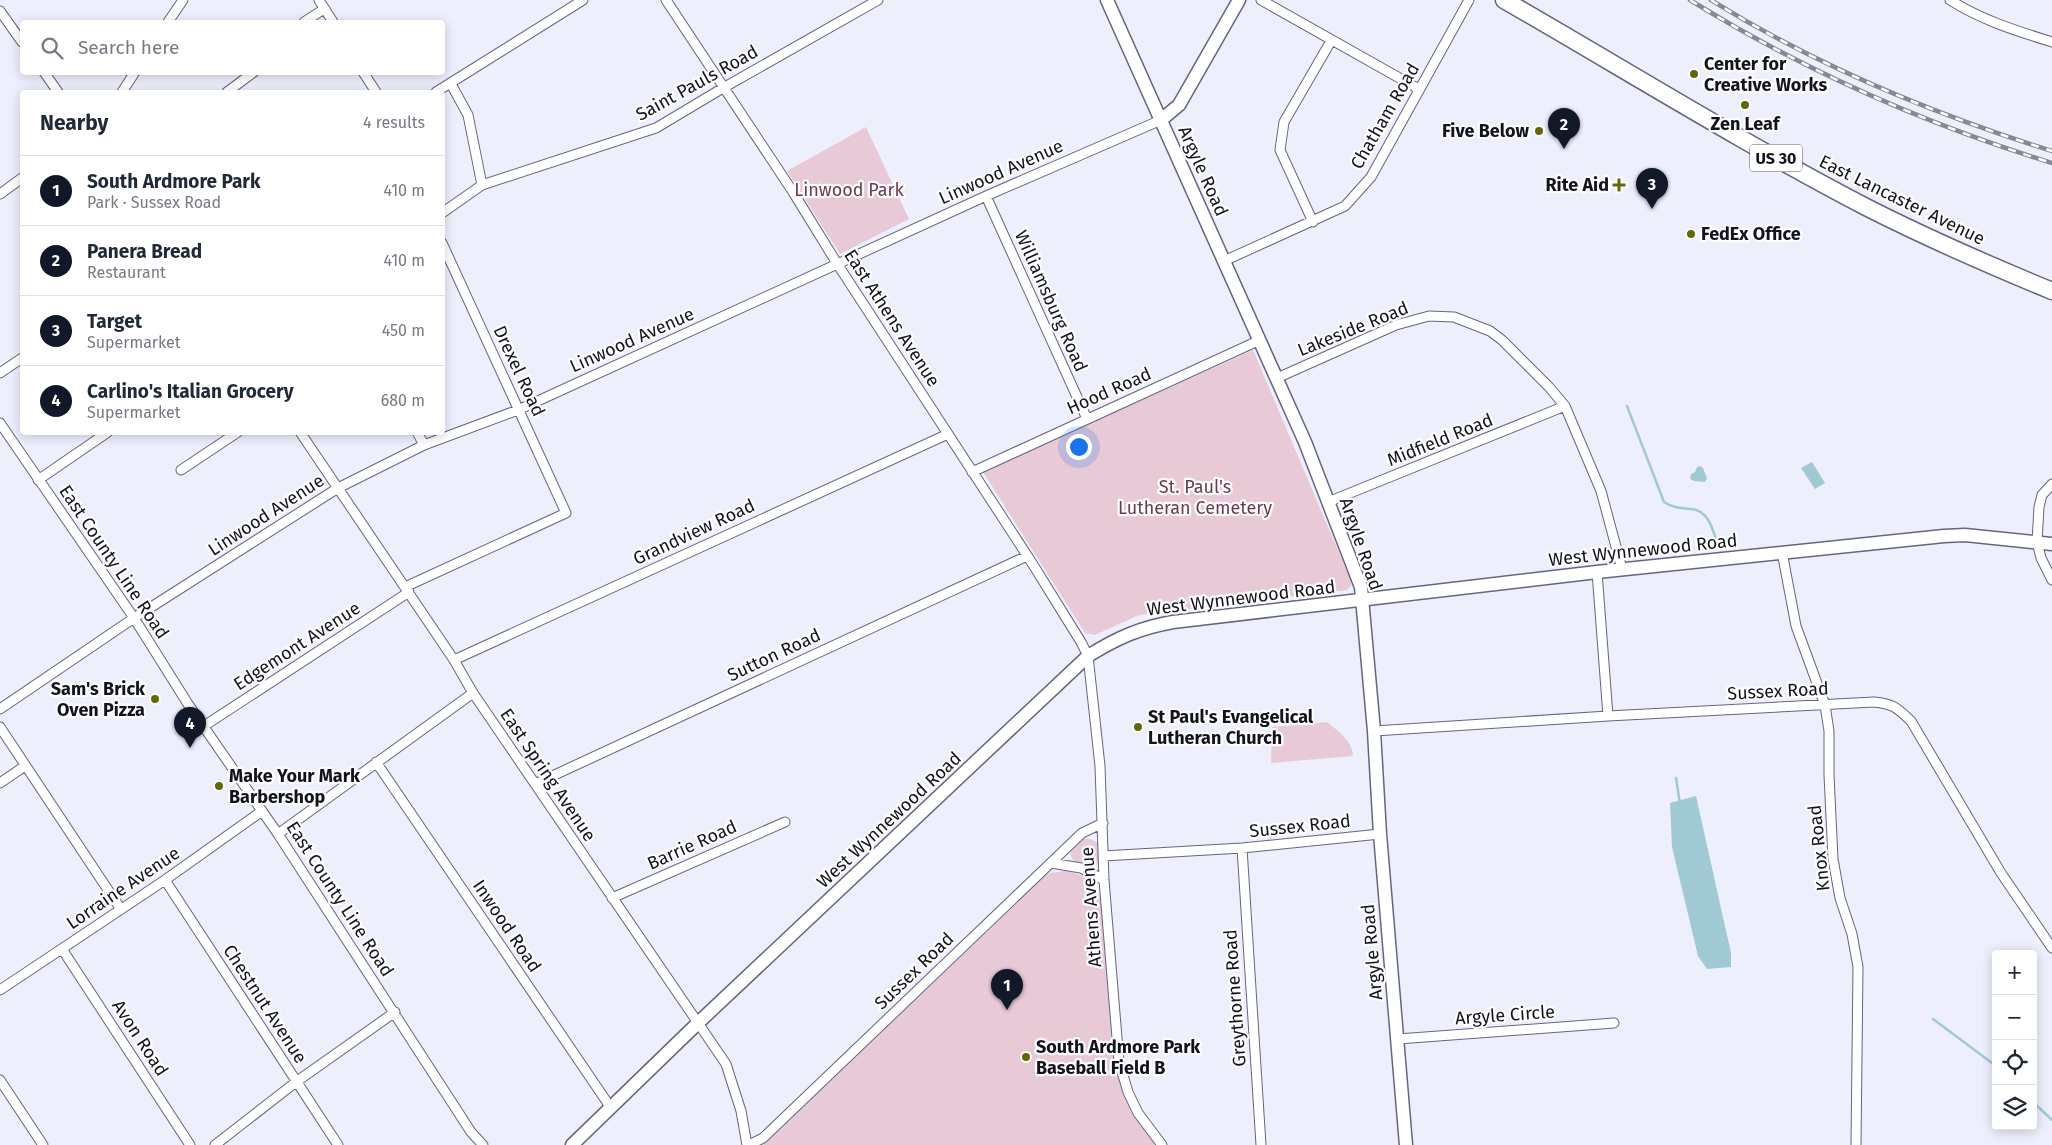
<!DOCTYPE html>
<meta charset="utf-8">
<style>
body{margin:0;font-family:"Fira Sans",sans-serif;background:#f2f2f3;color:#1f2937}
.controls{position:absolute;right:15px;bottom:15px;display:grid;overflow:hidden;border-radius:5px;box-shadow:0 2px 12px #0003}
.controls button{width:45px;height:45px;display:grid;place-items:center;padding:0;border:0;border-bottom:1px solid #e0e1e3;background:#fff;color:#1f2937;font:25px sans-serif}
.you{position:absolute;left:1078px;top:446px;width:18px;height:18px;margin:-12px;border:4px solid #fff;border-radius:50%;background:#1a73e8;box-shadow:0 0 0 8px #1a73e833}
.badge{display:grid;place-items:center;width:32px;height:32px;border-radius:50%;background:#111827;color:#fff;font-size:16px;font-weight:700}
.pin{position:absolute;translate:-50% -41px;filter:drop-shadow(0 1px 2px #0008)}
.pin::after{content:'';position:absolute;top:26px;width:18px;height:15px;background:inherit;clip-path:polygon(0 0,100% 0,50% 100%)}
.list{margin:0;padding:0;list-style:none}
h2{display:flex;justify-content:space-between;align-items:center;height:65px;margin:0;padding:0 20px;font-size:21px}
h2 small{font-size:16px;font-weight:400;color:#747a83}
.list li{display:grid;grid-template-columns:32px 1fr auto;gap:15px;align-items:center;box-sizing:border-box;height:70px;padding:0 20px;border-top:1px solid #e0e1e3}
.list b{display:block;font-size:19px;white-space:nowrap}
.list p{margin:0;font-size:16px;white-space:nowrap;color:#747a83}
.list em{font-size:16px;font-style:normal;color:#747a83}
.icon{flex:none;width:28px;height:28px;fill:none;stroke:currentColor;stroke-width:2;stroke-linecap:round;stroke-linejoin:round}
.map{position:relative;flex:none;width:2052px;height:1145px;overflow:hidden}
.search{position:absolute;background:#fff;box-shadow:0 2px 12px #0003;left:20px;top:20px;width:425px;height:55px;display:flex;align-items:center;gap:12px;box-sizing:border-box;padding:0 18px;border-radius:5px;color:#747a83;font-size:19px}
.panel{position:absolute;background:#fff;box-shadow:0 2px 12px #0003;left:20px;top:90px;width:425px;height:345px;border-radius:5px}
.map>svg:first-child{display:block}
</style>
<div class="map">
<svg width="2052" height="1145" viewBox="0 0 2052 1145">
<rect width="100%" height="100%" fill="#eeeffd"/>
<path fill="#e8cad6" d="M866,127l43,92 -69,35 -53,-83z
M1253,350l98,231v5l-4,4 -208,25 -44,20 -10,-2 -102,-161z
M1327,722c11,9 26,19 26,34l-82,7 1,-36z
M1083,839h7l9,4 -1,20 -7,7 -18,-10 -3,-6 6,-10z
M1065,871c20,3 30,11 36,30l15,169 15,41 24,34h-392l280,-268 7,-4z"/>
<path fill="#a0c9d4" d="M1812,462l13,21 -10,6 -14,-21z
M1700,466l3,2 4,10 -2,4 -11,-1 -4,-2 1,-5 4,-2 2,-5z
M1696,796l35,157v14l-24,2 -9,-13 -26,-109 -2,-44z"/>
<g fill="none" stroke-linecap="round" stroke-linejoin="round">
<path stroke="#a0c9d4" stroke-width="2.5" d="M1627,406l37,96c9,6 16,6 27,7 18,1 22,22 27,36
M1676,778l4,26
M1933,1019l63,47
M2033,1102l19,18"/>
<defs>
<path id="street" d="M319,0l14,22
M666,0l127,192 45,73 194,298 49,79 7,14 12,110 4,114 15,182 9,30 10,21 24,32
M1261,0l158,89
M1950,0c31,20 67,31 102,42
M0,11l22,31
M168,22l15,-22
M304,22l20,-13
M44,72l14,20
M363,72l13,20
M451,84l17,31 14,70
M122,92l13,-20
M227,92l27,-20
M436,92l147,-92
M0,194l22,-16
M986,196l101,223
M442,213l40,-28 174,-57 67,-40 155,-88
M1313,222l-33,-72 4,-28 47,-81
M1224,261l121,-55 26,-29 98,-177
M0,373l22,-15
M1277,378l119,-53 33,-9 25,1 36,14 12,9 47,47 16,19 36,85 21,78
M0,423l134,195 54,86 90,130 193,298 12,13
M300,432l154,228 19,33 253,371 15,47 6,34
M417,432l7,13
M181,470l57,-38
M972,472l288,-132
M38,480l70,-48
M2052,484l-10,11 -3,12 -2,35 4,16 11,22
M1328,502l237,-96
M1782,552l14,74 29,79 4,26v44l4,84 7,39 12,36 6,33 -2,178
M1597,572l11,144
M405,587l161,-74 -124,-270
M454,660l494,-226
M0,709l134,-91 204,-130 86,-43 94,-35 468,-214 175,-76
M204,726l205,-134
M0,727l120,181
M1374,731l234,-15 266,-14c20,2 23,6 37,19l90,152 51,75
M376,762l235,346
M0,783l25,-17
M535,784l492,-228
M278,834l195,-141
M1242,848l19,297
M1103,856l139,-8 138,-14
M1051,863l30,5 23,12
M165,880l173,265
M612,898l173,-76
M62,949l128,196
M0,990l165,-110 97,-69
M1398,1039l216,-16
M0,1080l43,65
M215,1145l81,-63 99,-70
M749,1145l14,-7 319,-305 21,-10"/>
<path id="secondary" d="M1107,0l198,442 56,145 13,144 6,103 26,311
M1161,120l18,-15 60,-105
M572,1145l127,-123 389,-366c29,-18 51,-28 85,-34l424,-50 347,-36 21,-1 87,9"/>
<path id="highway" d="M1504,0c120,69 239,143 362,207 61,31 123,58 186,84"/>
</defs>
<use href="#street" stroke="#656583" stroke-width="11"/>
<use href="#secondary" stroke="#656583" stroke-width="15"/>
<use href="#highway" stroke="#656583" stroke-width="19"/>
<use href="#street" stroke="#fff" stroke-width="9"/>
<use href="#secondary" stroke="#fff" stroke-width="12"/>
<use href="#highway" stroke="#fff" stroke-width="16"/>
<defs>
<path id="rail" d="M1690,0c113,70 235,124 362,163
M1711,0c106,66 222,114 341,151"/>
</defs>
<use href="#rail" stroke="#878895" stroke-width="4.5"/>
<use href="#rail" stroke="#fdfdfd" stroke-width="2.5" stroke-dasharray="8" stroke-linecap="butt"/>
</g>
<g fill="#626809" stroke="#fdfdfd" stroke-width="2">
<circle cx="1694" cy="74" r="5"/>
<circle cx="1745" cy="105" r="5"/>
<circle cx="1539" cy="131" r="5"/>
<path d="M1616.5 177.5h5v5h5v5h-5v5h-5v-5h-5v-5h5z"/>
<circle cx="1691" cy="234" r="5"/>
<circle cx="155" cy="699" r="5"/>
<circle cx="1138" cy="727" r="5"/>
<circle cx="219" cy="786" r="5"/>
<circle cx="1026" cy="1057" r="5"/>
</g>
<g text-anchor="middle" stroke-width="4.5" stroke-linejoin="round" paint-order="stroke">
<rect fill="#fdfdfd" stroke="#595962" stroke-width="1" x="1750" y="144.5" width="52" height="27" rx="4"/>
<g font-size="16" font-weight="bold" fill="#13131f">
<text x="1776" y="164">US 30</text>
</g>
<g font-size="18" font-weight="bold" fill="#13131f" stroke="#fdfdfd" text-anchor="start">
<text x="1704" y="70">Center for<tspan x="1704" dy="21">Creative Works</tspan></text>
<text x="1745" y="130" text-anchor="middle">Zen Leaf</text>
<text x="1529" y="137" text-anchor="end">Five Below</text>
<text x="1609" y="191" text-anchor="end">Rite Aid</text>
<text x="1701" y="240">FedEx Office</text>
<text x="145" y="695" text-anchor="end">Sam's Brick<tspan x="145" dy="21">Oven Pizza</tspan></text>
<text x="1148" y="723">St Paul's Evangelical<tspan x="1148" dy="21">Lutheran Church</tspan></text>
<text x="229" y="782">Make Your Mark<tspan x="229" dy="21">Barbershop</tspan></text>
<text x="1036" y="1053">South Ardmore Park<tspan x="1036" dy="21">Baseball Field B</tspan></text>
</g>
<g font-size="18" fill="#13131f" stroke="#fdfdfd">
<text transform="translate(697 83) rotate(-29)" y="6">Saint Pauls Road</text>
<text transform="translate(1385 116) rotate(-60)" y="6">Chatham Road</text>
<text transform="translate(1203 171) rotate(66)" y="6">Argyle Road</text>
<text transform="translate(1001 172) rotate(-24)" y="6">Linwood Avenue</text>
<text transform="translate(1902 200) rotate(26)" y="6">East Lancaster Avenue</text>
<text transform="translate(1051 301) rotate(66)" y="6">Williamsburg Road</text>
<text transform="translate(892 318) rotate(57)" y="6">East Athens Avenue</text>
<text transform="translate(1353 329) rotate(-22)" y="6">Lakeside Road</text>
<text transform="translate(632 340) rotate(-24)" y="6">Linwood Avenue</text>
<text transform="translate(519 371) rotate(65)" y="6">Drexel Road</text>
<text transform="translate(1109 391) rotate(-24)" y="6">Hood Road</text>
<text transform="translate(1440 440) rotate(-22)" y="6">Midfield Road</text>
<text transform="translate(266 515) rotate(-33)" y="6">Linwood Avenue</text>
<text transform="translate(694 532) rotate(-25)" y="6">Grandview Road</text>
<text transform="translate(1361 544) rotate(71)" y="6">Argyle Road</text>
<text transform="translate(1643 550) rotate(-6)" y="6">West Wynnewood Road</text>
<text transform="translate(114 562) rotate(56)" y="6">East County Line Road</text>
<text transform="translate(1241 598) rotate(-7)" y="6">West Wynnewood Road</text>
<text transform="translate(297 646) rotate(-33)" y="6">Edgemont Avenue</text>
<text transform="translate(774 655) rotate(-25)" y="6">Sutton Road</text>
<text transform="translate(1778 691) rotate(-3)" y="6">Sussex Road</text>
<text transform="translate(548 775) rotate(56)" y="6">East Spring Avenue</text>
<text transform="translate(889 820) rotate(-43)" y="6">West Wynnewood Road</text>
<text transform="translate(1300 826) rotate(-6)" y="6">Sussex Road</text>
<text transform="translate(692 845) rotate(-24)" y="6">Barrie Road</text>
<text transform="translate(1819 848) rotate(-96)" y="6">Knox Road</text>
<text transform="translate(123 888) rotate(-34)" y="6">Lorraine Avenue</text>
<text transform="translate(340 899) rotate(57)" y="6">East County Line Road</text>
<text transform="translate(1091 907) rotate(-94)" y="6">Athens Avenue</text>
<text transform="translate(507 926) rotate(56)" y="6">Inwood Road</text>
<text transform="translate(1372 952) rotate(-95)" y="6">Argyle Road</text>
<text transform="translate(914 971) rotate(-44)" y="6">Sussex Road</text>
<text transform="translate(1235 998) rotate(-94)" y="6">Greythorne Road</text>
<text transform="translate(265 1004) rotate(57)" y="6">Chestnut Avenue</text>
<text transform="translate(1505 1015) rotate(-4)" y="6">Argyle Circle</text>
<text transform="translate(140 1038) rotate(57)" y="6">Avon Road</text>
</g>
<g font-size="18" fill="#6b3a51" stroke="#fdfdfd">
<text x="849" y="196">Linwood Park</text>
<text x="1195" y="493">St. Paul's<tspan x="1195" dy="21">Lutheran Cemetery</tspan></text>
</g>
</g>
</svg>
<div class="controls">
<button>+</button>
<button>−</button>
<button><svg class="icon" aria-label="locate" viewBox="0 0 24 24"><circle cx="12" cy="12" r="6"/><path d="M12 2v4M12 18v4M2 12h4M18 12h4"/></svg></button>
<button><svg class="icon" aria-label="layers" viewBox="0 0 24 24"><path d="M12 4l9 5-9 5-9-5zM3 14l9 5 9-5"/></svg></button>
</div>
<div class="you"></div>
<div class="pin badge" style="left:1007px;top:1010px">1</div>
<div class="pin badge" style="left:1564px;top:149px">2</div>
<div class="pin badge" style="left:1652px;top:209px">3</div>
<div class="pin badge" style="left:190px;top:748px">4</div>
<div class="search"><svg class="icon" aria-label="search" viewBox="0 0 24 24"><circle cx="10" cy="10" r="6"/><path d="M15 15l6 6"/></svg>Search here</div>
<section class="panel">
<h2>Nearby<small>4 results</small></h2>
<ul class="list">
<li><span class="badge">1</span><div><b>South Ardmore Park</b><p>Park · Sussex Road</p></div><em>410 m</em></li>
<li><span class="badge">2</span><div><b>Panera Bread</b><p>Restaurant</p></div><em>410 m</em></li>
<li><span class="badge">3</span><div><b>Target</b><p>Supermarket</p></div><em>450 m</em></li>
<li><span class="badge">4</span><div><b>Carlino's Italian Grocery</b><p>Supermarket</p></div><em>680 m</em></li>
</ul>
</section>
</div>
